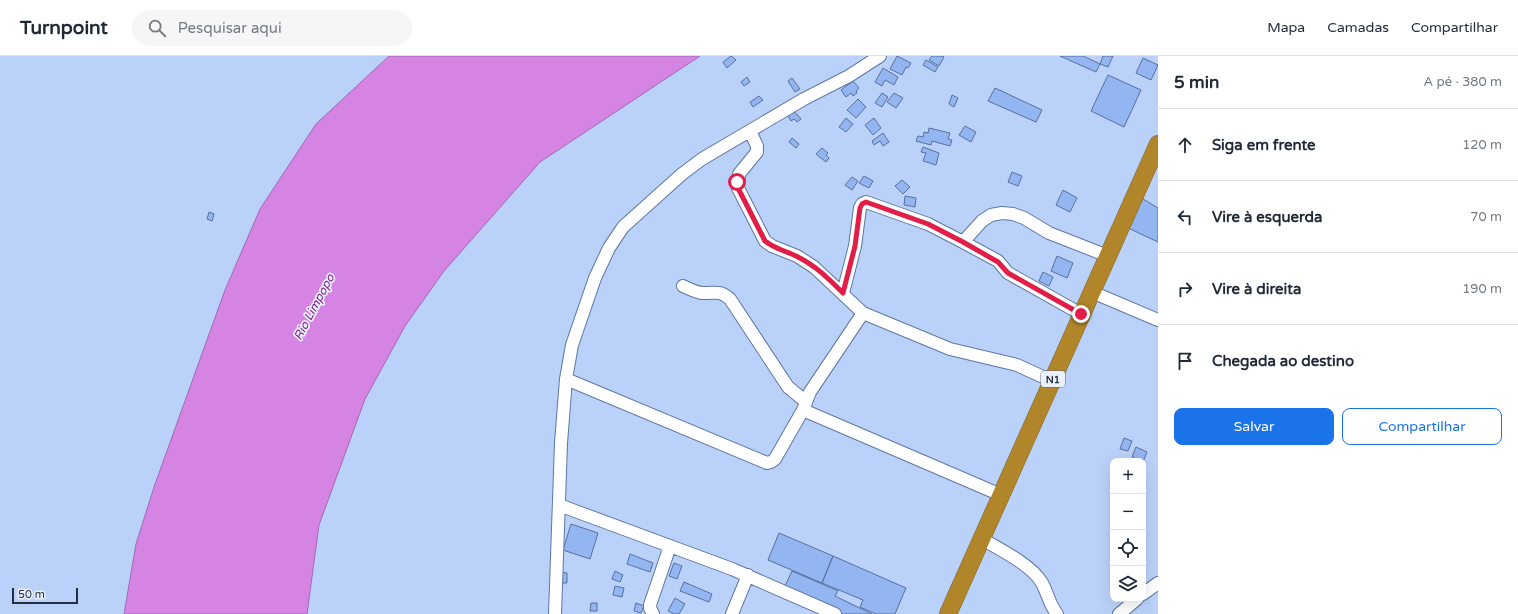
<!DOCTYPE html>
<html lang="pt">
<meta charset="utf-8">
<style>
body{margin:0;font-family:"Varela Round",sans-serif;background:#f6f6f7;color:#1f2937}
.controls{position:absolute;right:12px;bottom:12px;display:grid;overflow:hidden;border-radius:8px;box-shadow:0 4px 16px #0002}
.controls button{width:36px;height:36px;display:grid;place-items:center;padding:0;border:0;border-bottom:1px solid #e0e1e3;background:#fff;color:#1f2937;font:20px sans-serif}
.scale{position:absolute;left:12px;bottom:10px;width:66px;box-sizing:border-box;padding-left:4px;border:2px solid #242f43;border-top:0;font-size:11px;line-height:14px;white-space:nowrap;color:#242f43;-webkit-text-stroke:3px #ebf1fb;paint-order:stroke}
.stop{position:absolute;width:12px;height:12px;margin:-9px;border:3px solid #e11d48;border-radius:50%;background:#fff}
.stop.end{background:#e11d48;border-color:#fff;box-shadow:0 1px 4px #0008}
.list{margin:0;padding:0;list-style:none}
h2{display:flex;justify-content:space-between;align-items:center;height:52px;margin:0;padding:0 16px;font-size:17px}
h2 small{font-size:13px;font-weight:400;color:#747a83}
.list li{display:grid;grid-template-columns:26px 1fr auto;gap:12px;align-items:center;box-sizing:border-box;height:72px;padding:0 16px;border-top:1px solid #e0e1e3}
.list b{display:block;font-size:15px;white-space:nowrap}
.list em{font-size:13px;font-style:normal;color:#747a83}
.actions{display:flex;gap:8px;padding:12px 16px}
.actions a{flex:1;padding:9px 0;border:1px solid #1a73e8;border-radius:8px;text-align:center;font-size:14px;color:#1a73e8}
.actions .main{background:#1a73e8;color:#fff}
.icon{flex:none;width:22px;height:22px;fill:none;stroke:currentColor;stroke-width:2;stroke-linecap:round;stroke-linejoin:round}
.map{position:relative;flex:none;width:1158px;height:558px;overflow:hidden}
header{display:flex;align-items:center;gap:24px;box-sizing:border-box;height:56px;padding:0 20px;background:#fff;border-bottom:1px solid #e0e1e3}
header strong{font-size:19px}
nav{display:flex;gap:22px;margin-inline-start:auto;font-size:14px}
.search{width:280px;height:36px;background:#f6f6f7;display:flex;align-items:center;gap:10px;box-sizing:border-box;padding:0 14px;border-radius:22px;color:#747a83;font-size:15px}
main{display:flex}
aside{flex:1;background:#fff}
.map>svg:first-child{display:block}
</style>
<header>
<strong>Turnpoint</strong>
<div class="search"><svg class="icon" aria-label="search" viewBox="0 0 24 24"><circle cx="10" cy="10" r="6"/><path d="M15 15l6 6"/></svg>Pesquisar aqui</div>
<nav><a>Mapa</a><a>Camadas</a><a>Compartilhar</a></nav>
</header>
<main>
<div class="map">
<svg width="1158" height="558" viewBox="0 0 1158 558">
<rect width="100%" height="100%" fill="#bad1f9"/>
<path fill="#d584e3" stroke="#a06ab3" d="M389,0h311l-160,106 -96,109 -39,55 -40,73 -46,126 -12,89h-183l12,-70 18,-57 71,-197 35,-81 56,-85z"/>
<path fill="#93b5f1" stroke="#57719e" d="M731,0l5,4 -9,8 -4,-6z
M897,0l14,7 -3,5 -2,-1 -4,8 -12,-6z
M932,0h10l2,1 -5,9 -10,-6z
M1060,0h23l17,8 -4,8z
M1103,0h10l-5,11 -8,-3z
M1143,2l15,7 -7,15 -15,-7z
M926,4l12,7 -3,5 -12,-7z
M883,12l15,9 -4,8 -9,-5 -3,6 -7,-4z
M1108,19l33,15 -17,37 -33,-16z
M747,21l3,5 -6,4 -3,-4z
M792,22l8,11 -5,3 -7,-11z
M853,25l6,7 -3,3 1,2 -4,3 -2,-3 -5,4 -5,-7z
M995,32l47,22 -6,12 -48,-21z
M882,37l6,4 -6,10 -7,-4z
M894,37l9,5 -7,10 -9,-6z
M952,39l6,3 -4,9 -5,-3z
M759,40l4,4 -10,7 -3,-5z
M858,43l8,8 -10,11 -9,-8z
M793,54l8,9 -4,3 -3,-3 -3,2 -4,-7z
M846,62l7,6 -7,8 -7,-5z
M874,62l7,10 -8,7 -8,-10z
M965,70l11,6 -5,10 -12,-7z
M929,72l21,5 -2,6 4,1 -2,6 -18,-5 -1,4 -15,-4 2,-5 5,1 1,-5 4,1z
M883,77l6,9 -6,4 -3,-5 -6,4 -2,-4z
M792,82l7,6 -3,4 -7,-6z
M923,91l16,6 -3,12 -13,-4 3,-8 -5,-1z
M822,92l6,5 -2,2 3,3 -3,4 -10,-8z
M1012,116l10,4 -4,10 -10,-4z
M864,120l9,5 -4,7 -10,-5z
M852,121l6,4 -6,9 -7,-5z
M902,124l8,7 -7,7 -8,-8z
M1063,134l14,8 -7,14 -14,-7z
M1133,137l25,15v34l-32,-15z
M905,140l11,2 -1,9 -11,-2z
M209,156l5,2 -2,7 -5,-2z
M1057,200l16,7 -6,15 -16,-7z
M1043,216l10,5 -4,9 -10,-5z
M1124,382l8,3 -4,10 -8,-2z
M1136,391l11,5 -4,10 -11,-5z
M571,468l27,9 -8,26 -27,-9z
M779,477l54,23 -11,27 -54,-23z
M630,498l23,9 -3,9 -23,-8z
M833,500l73,32 -11,26h-19l-16,-7 3,-7 -41,-17z
M674,507l8,3 -5,13 -8,-3z
M615,515l8,4 -3,7 -8,-3z
M792,515l46,20 -3,5 37,18h-30l-58,-26z
M561,516l6,1v10h-6z
M684,526l28,12 -3,8 -29,-11z
M615,530l9,2 -2,9 -9,-2z
M675,542l10,6 -6,10h-5l-6,-3z
M591,547h6v8h-7z
M636,547l8,3 -3,7 -7,-2z"/>
<g fill="none" stroke-linecap="round" stroke-linejoin="round">
<defs>
<path id="minor" d="M750,75l7,15v6l-18,22 -1,14 27,53 7,5 25,10 17,11 49,46 87,36 67,16 35,16
M963,186l19,-21 9,-6 11,-2 11,1 11,4 25,15 59,23
M683,230c6,3 12,6 19,7 13,1 16,-4 28,6l58,88 17,14
M1092,236l66,28
M843,237l12,-47 5,-38 2,-4 4,-2 62,22 35,18 35,19 10,12 73,41
M566,323l201,84 4,-1 4,-3 28,-49 7,-18 53,-79
M803,354l198,85
M559,449l173,64 103,45
M982,483c17,10 50,26 60,44 6,11 7,21 15,31
M1143,538l15,-11
M555,558l6,-171 5,-64 6,-34 23,-67 14,-30 14,-21 59,-53 20,-15 102,-60 45,-23 31,-20
M653,558l-3,-6v-3l20,-59
M732,558l16,-39
M1119,558l18,-15"/>
<path id="highway" d="M948,558l210,-470"/>
</defs>
<use href="#minor" stroke="#5d77a4" stroke-width="14"/>
<use href="#highway" stroke="#806732" stroke-width="18"/>
<use href="#minor" stroke="#fff" stroke-width="12"/>
<use href="#highway" stroke="#b18529" stroke-width="17"/>
</g>
<g fill="none" stroke-linecap="round" stroke-linejoin="round">
<path stroke="#e11d48" stroke-width="5" d="M737,126l1,6 27,53c10,8 21,10 31,15 19,9 33,23 47,37l12,-47 5,-38 2,-4 4,-2 62,22 35,18 35,20 10,11 73,41"/>
</g>
<g text-anchor="middle" stroke-width="3.5" stroke-linejoin="round" paint-order="stroke">
<rect fill="#ebf1fb" stroke="#60697a" stroke-width="1" x="1041" y="315" width="24" height="16" rx="3"/>
<g font-size="10" font-weight="bold" fill="#242f43">
<text x="1053" y="327">N1</text>
</g>
<g font-size="12" font-style="italic" fill="#801d90" stroke="#ebf1fb">
<text transform="translate(314 251) rotate(-62)" y="4">Rio Limpopo</text>
</g>
</g>
</svg>
<div class="controls">
<button>+</button>
<button>−</button>
<button><svg class="icon" aria-label="locate" viewBox="0 0 24 24"><circle cx="12" cy="12" r="6"/><path d="M12 2v4M12 18v4M2 12h4M18 12h4"/></svg></button>
<button><svg class="icon" aria-label="layers" viewBox="0 0 24 24"><path d="M12 4l9 5-9 5-9-5zM3 14l9 5 9-5"/></svg></button>
</div>
<div class="scale">50 m</div>
<div class="stop" style="left:737px;top:126px"></div>
<div class="stop end" style="left:1081px;top:258px"></div>
</div>
<aside>
<h2>5 min<small>A pé · 380 m</small></h2>
<ul class="list">
<li><svg class="icon" aria-label="ahead" viewBox="0 0 24 24"><path d="M12 20V5M6 11l6-6 6 6"/></svg><div><b>Siga em frente</b></div><em>120 m</em></li>
<li><svg class="icon" aria-label="left" viewBox="0 0 24 24"><path d="M17 20v-9H6M10 6l-5 5 5 5"/></svg><div><b>Vire à esquerda</b></div><em>70 m</em></li>
<li><svg class="icon" aria-label="right" viewBox="0 0 24 24"><path d="M7 20v-9h11M14 6l5 5-5 5"/></svg><div><b>Vire à direita</b></div><em>190 m</em></li>
<li><svg class="icon" aria-label="arrive" viewBox="0 0 24 24"><path d="M6 21V4h12l-3 4 3 4H6"/></svg><div><b>Chegada ao destino</b></div></li>
</ul>
<div class="actions"><a class="main">Salvar</a><a>Compartilhar</a></div>
</aside>
</main>
